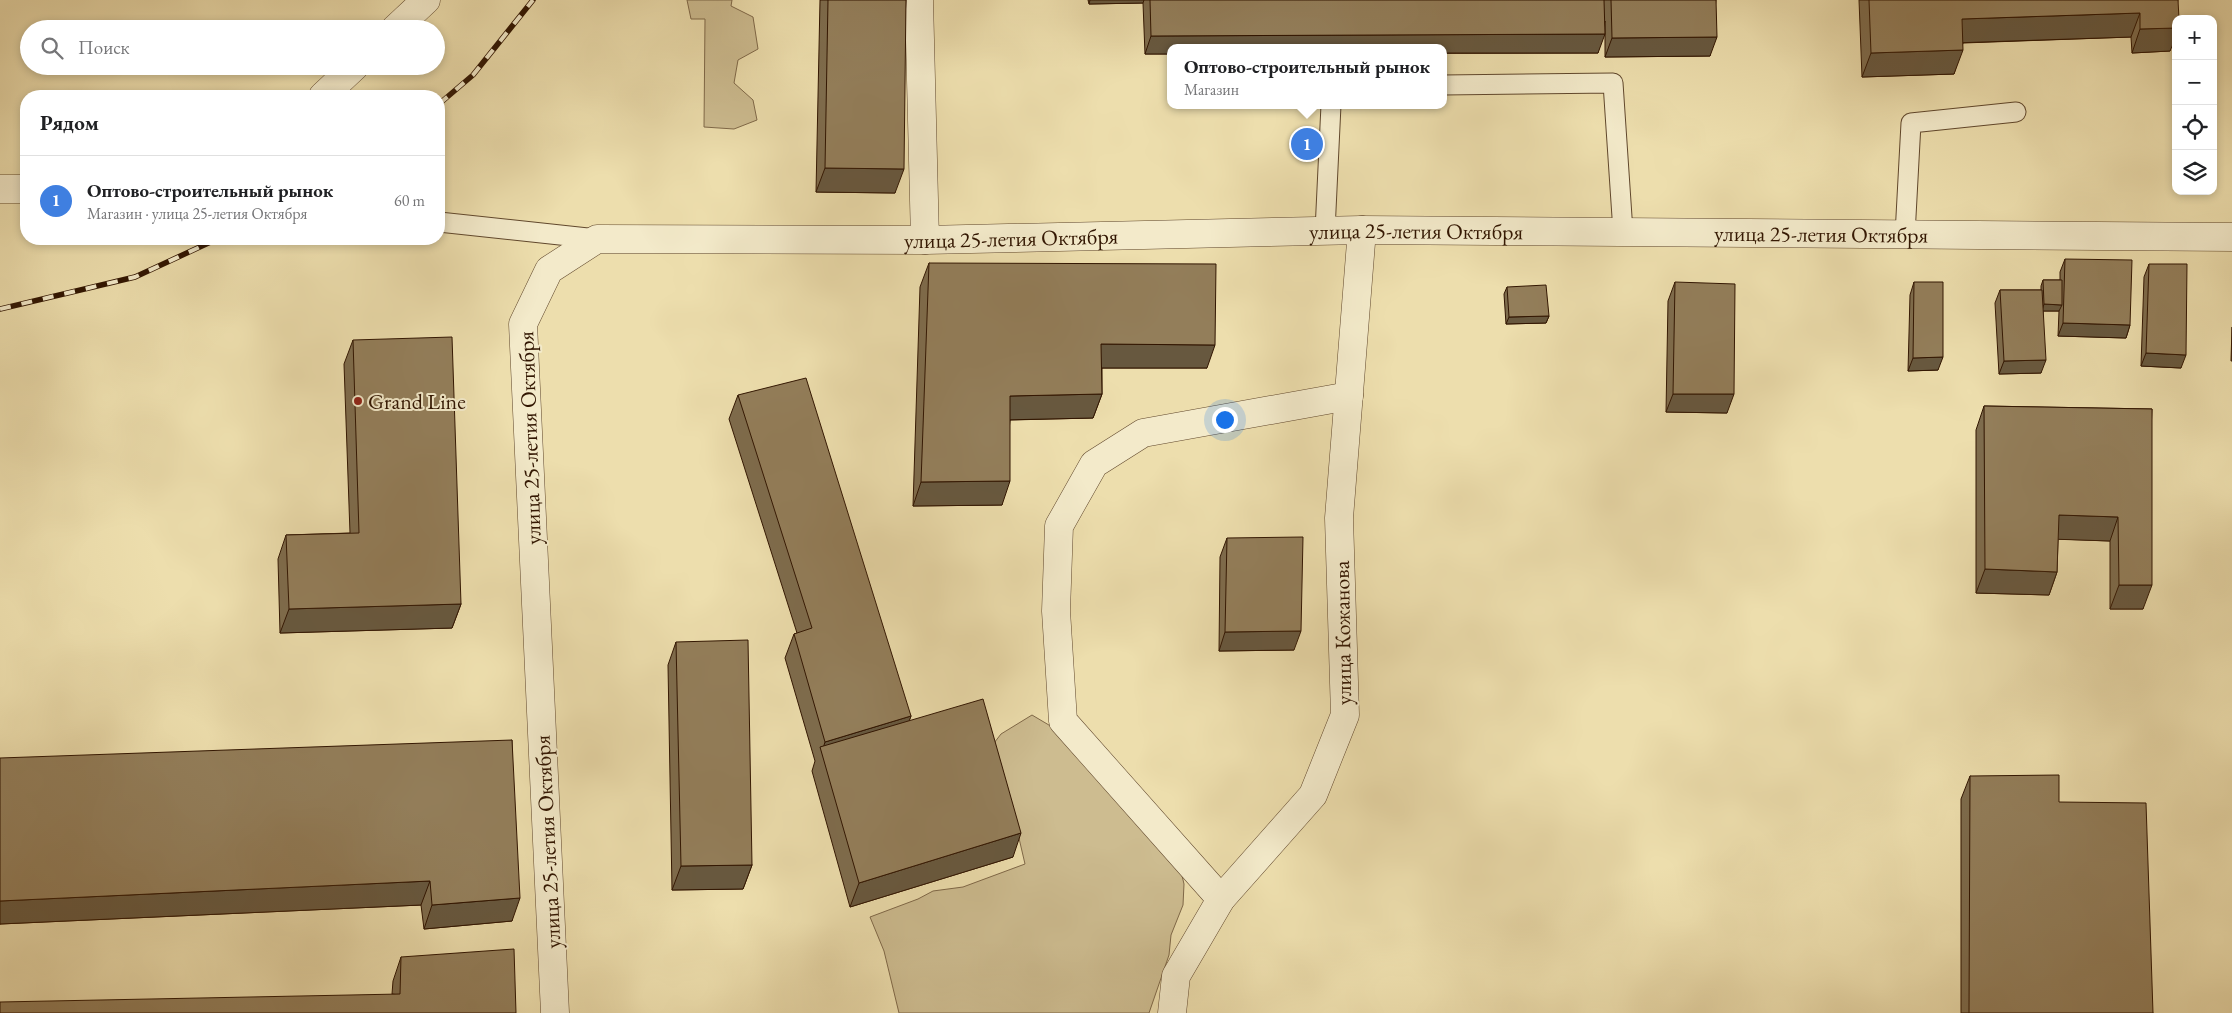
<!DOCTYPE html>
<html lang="ru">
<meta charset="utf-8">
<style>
body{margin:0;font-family:"EB Garamond",serif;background:#f2f2f2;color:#202124}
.controls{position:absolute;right:15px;top:15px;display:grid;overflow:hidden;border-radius:10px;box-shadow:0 2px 8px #0003}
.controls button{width:45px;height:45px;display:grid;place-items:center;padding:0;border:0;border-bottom:1px solid #e0e0e0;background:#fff;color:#202124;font:25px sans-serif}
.you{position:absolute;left:1224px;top:419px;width:18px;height:18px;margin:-12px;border:4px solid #fff;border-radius:50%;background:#1a73e8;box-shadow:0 0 0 8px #1a73e833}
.badge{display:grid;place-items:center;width:32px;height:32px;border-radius:50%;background:#db2777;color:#fff;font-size:16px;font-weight:700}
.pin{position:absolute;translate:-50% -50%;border:2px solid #fff;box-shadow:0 1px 5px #0006}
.popup{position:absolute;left:1167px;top:44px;width:280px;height:65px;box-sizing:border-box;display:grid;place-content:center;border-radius:10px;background:#fff;filter:drop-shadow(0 1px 4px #0005);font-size:16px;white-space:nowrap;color:#757577}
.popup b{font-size:19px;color:#202124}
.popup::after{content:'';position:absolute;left:50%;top:100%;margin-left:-10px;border:10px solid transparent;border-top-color:#fff}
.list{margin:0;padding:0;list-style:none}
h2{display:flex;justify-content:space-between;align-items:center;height:65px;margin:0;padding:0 20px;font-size:21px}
h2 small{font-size:16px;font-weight:400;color:#757577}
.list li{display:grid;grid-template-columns:32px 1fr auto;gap:15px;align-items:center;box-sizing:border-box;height:90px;padding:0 20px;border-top:1px solid #e0e0e0}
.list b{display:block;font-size:19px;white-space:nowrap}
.list p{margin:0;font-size:16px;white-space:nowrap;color:#757577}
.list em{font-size:16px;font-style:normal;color:#757577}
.icon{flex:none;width:28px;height:28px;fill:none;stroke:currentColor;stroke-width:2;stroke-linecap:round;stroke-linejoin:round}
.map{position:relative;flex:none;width:2232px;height:1013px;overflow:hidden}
.search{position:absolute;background:#fff;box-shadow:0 2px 8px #0003;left:20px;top:20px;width:425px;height:55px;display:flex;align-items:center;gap:12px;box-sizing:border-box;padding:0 18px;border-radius:28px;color:#757577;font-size:19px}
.panel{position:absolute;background:#fff;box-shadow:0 2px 8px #0003;left:20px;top:90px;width:425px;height:155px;border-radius:20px}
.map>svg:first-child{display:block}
</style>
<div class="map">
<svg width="2232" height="1013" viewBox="0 0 2232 1013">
<rect width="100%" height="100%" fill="#eddead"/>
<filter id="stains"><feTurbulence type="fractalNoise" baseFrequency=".004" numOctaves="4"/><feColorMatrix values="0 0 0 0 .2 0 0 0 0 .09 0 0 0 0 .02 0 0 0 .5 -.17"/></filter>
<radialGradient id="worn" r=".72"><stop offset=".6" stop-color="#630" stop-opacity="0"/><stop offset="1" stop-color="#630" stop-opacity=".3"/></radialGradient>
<path fill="#cdbc90" stroke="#7f6848" d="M687,0h45l-1,6 22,11 5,32 -20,11 -4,23 19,17 4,20 -23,9 -30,-2 1,-108h-14z
M1032,715l27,16 118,124 7,29 -1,21 -12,30 -2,20 -20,58h-250l-15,-62 -14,-34 48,-18 15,-8 30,-4 62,-23 -17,-73 -17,-44 10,-13z"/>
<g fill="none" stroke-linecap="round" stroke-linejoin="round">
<defs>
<path id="service" d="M1443,85l170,-2 10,149
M439,222l158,17
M1325,231l6,-126
M1905,235l6,-112 105,-11"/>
<g id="minor">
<path d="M919,0l6,240"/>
<path d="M395,29l31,-29"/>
<path d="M323,96l32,-30"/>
<path d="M0,189h26"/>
<path d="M1221,899l-158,-178 -7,-110 3,-85 35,-62 49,-31 206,-37"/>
<path id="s1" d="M555,1013l-32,-689 26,-54 48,-31 328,1 437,-10 870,7"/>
<path d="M1172,1013l4,-37 45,-77 92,-104 32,-80 -6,-197 23,-288"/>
</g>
</defs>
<use href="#service" stroke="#60472c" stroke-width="21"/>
<use href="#minor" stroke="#60472c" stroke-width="29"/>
<use href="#service" stroke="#f3eaca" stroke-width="19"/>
<use href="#minor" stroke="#f3eaca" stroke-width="28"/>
<defs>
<path id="rail" d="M439,104l34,-29 60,-75
M0,309l135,-32 82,-38"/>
</defs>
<use href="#rail" stroke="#311501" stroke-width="5.5"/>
<use href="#rail" stroke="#f3eaca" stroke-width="4" stroke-dasharray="11" stroke-linecap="butt"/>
</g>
<path fill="#7e6c4d" stroke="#311501" d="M820,0h86l-11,193 -79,-1z
M1088,0h628l-6,56 -105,1v-36l-7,32 -453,1 -2,-51 -54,1z
M1859,0h319l-8,51 -38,2 -1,-16 -168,6 -9,31 -92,3z
M2065,259l65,66 -4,13 -68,-2 1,-25h-16l-2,62 -42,1 -4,-71 5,-13h41v-4l2,-6h17v-8z
M929,263l278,105h-105v26l-9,24 -83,2 -8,85 -89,1 7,-219z
M2149,264l32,104 -40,-2 3,-89z
M1675,282l52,131 -61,-1 2,-111z
M1914,282l24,88 -30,1 2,-76z
M1507,287l42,29 -3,7 -40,1 -2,-30z
M2232,327v34h-1z
M353,340l108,264 -9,24 -172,5 -2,-74 8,-24 64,-2 -6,-169z
M738,395l173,321 -2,5 104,136 -163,50 -38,-136 3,-10 -30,-103 9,-24 3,-1 -68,-214z
M1984,406l168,3 -9,200h-33v-68l-52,-2 -1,33 -8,23 -73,-2v-163z
M1227,538l67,112 -75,1 1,-94z
M676,642l76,223 -9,24 -71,1 -4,-225z
M512,740v181l-88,8 -3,-24 -421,19z
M1970,776l89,26 94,211h-192v-214z
M401,957l115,56 -124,-19 1,-13z"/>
<path fill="#67583f" stroke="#311501" d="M1090,0h54l-1,3 -54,1z
M2140,13l-9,24 -178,6 9,-24z
M2176,28v9l-6,14 -38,2 8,-24z
M1605,34l-7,19h-155v-5h-272v6h-26l6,-18z
M1717,37l-7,19 -105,1 7,-19z
M1963,50l-9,24 -92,3 9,-24z
M825,168l79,1 -9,24 -79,-1z
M2044,304l18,1 -3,6h-17z
M1549,316l-3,7 -40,1 3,-7z
M2063,323l67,2 -4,13 -68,-2z
M1101,344l114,1 -8,23h-115z
M2146,353l40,2 -5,13 -40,-2z
M1943,357l-5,13 -30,1 5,-13z
M2046,360l-5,13 -42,1 5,-13z
M1102,394l-9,24 -91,2 8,-24z
M1673,394h61l-7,19 -61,-1z
M1010,481l-8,24 -89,1 8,-24z
M2059,515l59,2 -8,24 -60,-2z
M1985,569l72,3 -8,23 -73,-2z
M2119,585h33l-9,24h-33z
M461,604l-9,24 -172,5 9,-24z
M1301,631l-7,19 -75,1 6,-19z
M911,716l-9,24 -80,12 3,-10z
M1021,833l-8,24 -163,50 9,-24z
M752,865l-9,24 -71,1 9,-24z
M430,881l-9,24 -421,19v-23z
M520,898l-8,23 -88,8 8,-24z"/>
<path fill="#937e5a" stroke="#311501" d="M828,0h78l-2,169 -79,-1z
M1150,0h454l1,34 -454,2z
M1611,0h105l1,37 -105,1z
M1869,0h309l1,19h-3v9l-36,1v-16l-178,6 1,31 -92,3z
M2065,259l67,1 -2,65 -67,-2z
M929,263l287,1 -1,81 -114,-1 1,50 -92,2v85l-89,1z
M2149,264h38l-1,91 -40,-2z
M2043,280h19v25l-18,-1z
M1675,282l60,2 -1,110h-61z
M1914,282h29v75l-30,1z
M1546,285l3,31 -40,1 -2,-30z
M2000,290h42l4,70 -42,1z
M452,337l9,267 -172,5 -3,-74 73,-2 -6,-193z
M806,378l105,338 -86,26 -31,-108 18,-6 -74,-233z
M1984,406l168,3v176h-33l-1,-68 -59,-2 -2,57 -72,-3z
M1303,537l-2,94 -76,1 2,-94z
M748,640l4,225 -71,1 -5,-224z
M983,699l38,134 -162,50 -39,-136z
M512,740l8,158 -88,7 -2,-24 -430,20v-143z
M2059,775v27l87,1 7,210h-184l1,-237z
M514,949l2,64h-516v-11l400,-8 1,-37z"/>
<circle fill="#8f2418" stroke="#f3eaca" stroke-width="2" cx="358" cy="401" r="5"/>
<g text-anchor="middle" stroke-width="4" stroke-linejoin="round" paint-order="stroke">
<g font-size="22" fill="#311501" stroke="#f3eaca">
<text dy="8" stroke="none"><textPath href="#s1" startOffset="1626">улица 25-летия Октября</textPath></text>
<text dy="8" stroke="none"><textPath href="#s1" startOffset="2031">улица 25-летия Октября</textPath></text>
<text dy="8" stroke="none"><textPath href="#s1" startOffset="1221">улица 25-летия Октября</textPath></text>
<text transform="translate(529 438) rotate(-92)" y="8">улица 25-летия Октября</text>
<text transform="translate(1342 633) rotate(-91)" y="8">улица Кожанова</text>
<text transform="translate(547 842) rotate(-93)" y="8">улица 25-летия Октября</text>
</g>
<g font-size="22" fill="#311501" stroke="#f3eaca" text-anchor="start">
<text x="368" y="409">Grand Line</text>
</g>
</g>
<rect width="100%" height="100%" filter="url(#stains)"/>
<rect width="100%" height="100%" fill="url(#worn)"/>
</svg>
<div class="controls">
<button>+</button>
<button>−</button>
<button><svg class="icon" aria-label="locate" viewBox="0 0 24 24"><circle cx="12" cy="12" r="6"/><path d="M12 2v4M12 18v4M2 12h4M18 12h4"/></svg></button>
<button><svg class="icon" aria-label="layers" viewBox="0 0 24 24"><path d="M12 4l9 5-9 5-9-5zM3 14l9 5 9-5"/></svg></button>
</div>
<div class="you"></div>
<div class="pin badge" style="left:1307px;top:144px;background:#3f7fe0">1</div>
<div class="popup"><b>Оптово-строительный рынок</b>Магазин</div>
<div class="search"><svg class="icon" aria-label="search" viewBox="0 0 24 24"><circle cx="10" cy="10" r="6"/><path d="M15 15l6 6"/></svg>Поиск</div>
<section class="panel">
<h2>Рядом<small></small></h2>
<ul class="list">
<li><span class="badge" style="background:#3f7fe0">1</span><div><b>Оптово-строительный рынок</b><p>Магазин · улица 25-летия Октября</p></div><em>60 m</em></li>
</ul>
</section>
</div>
